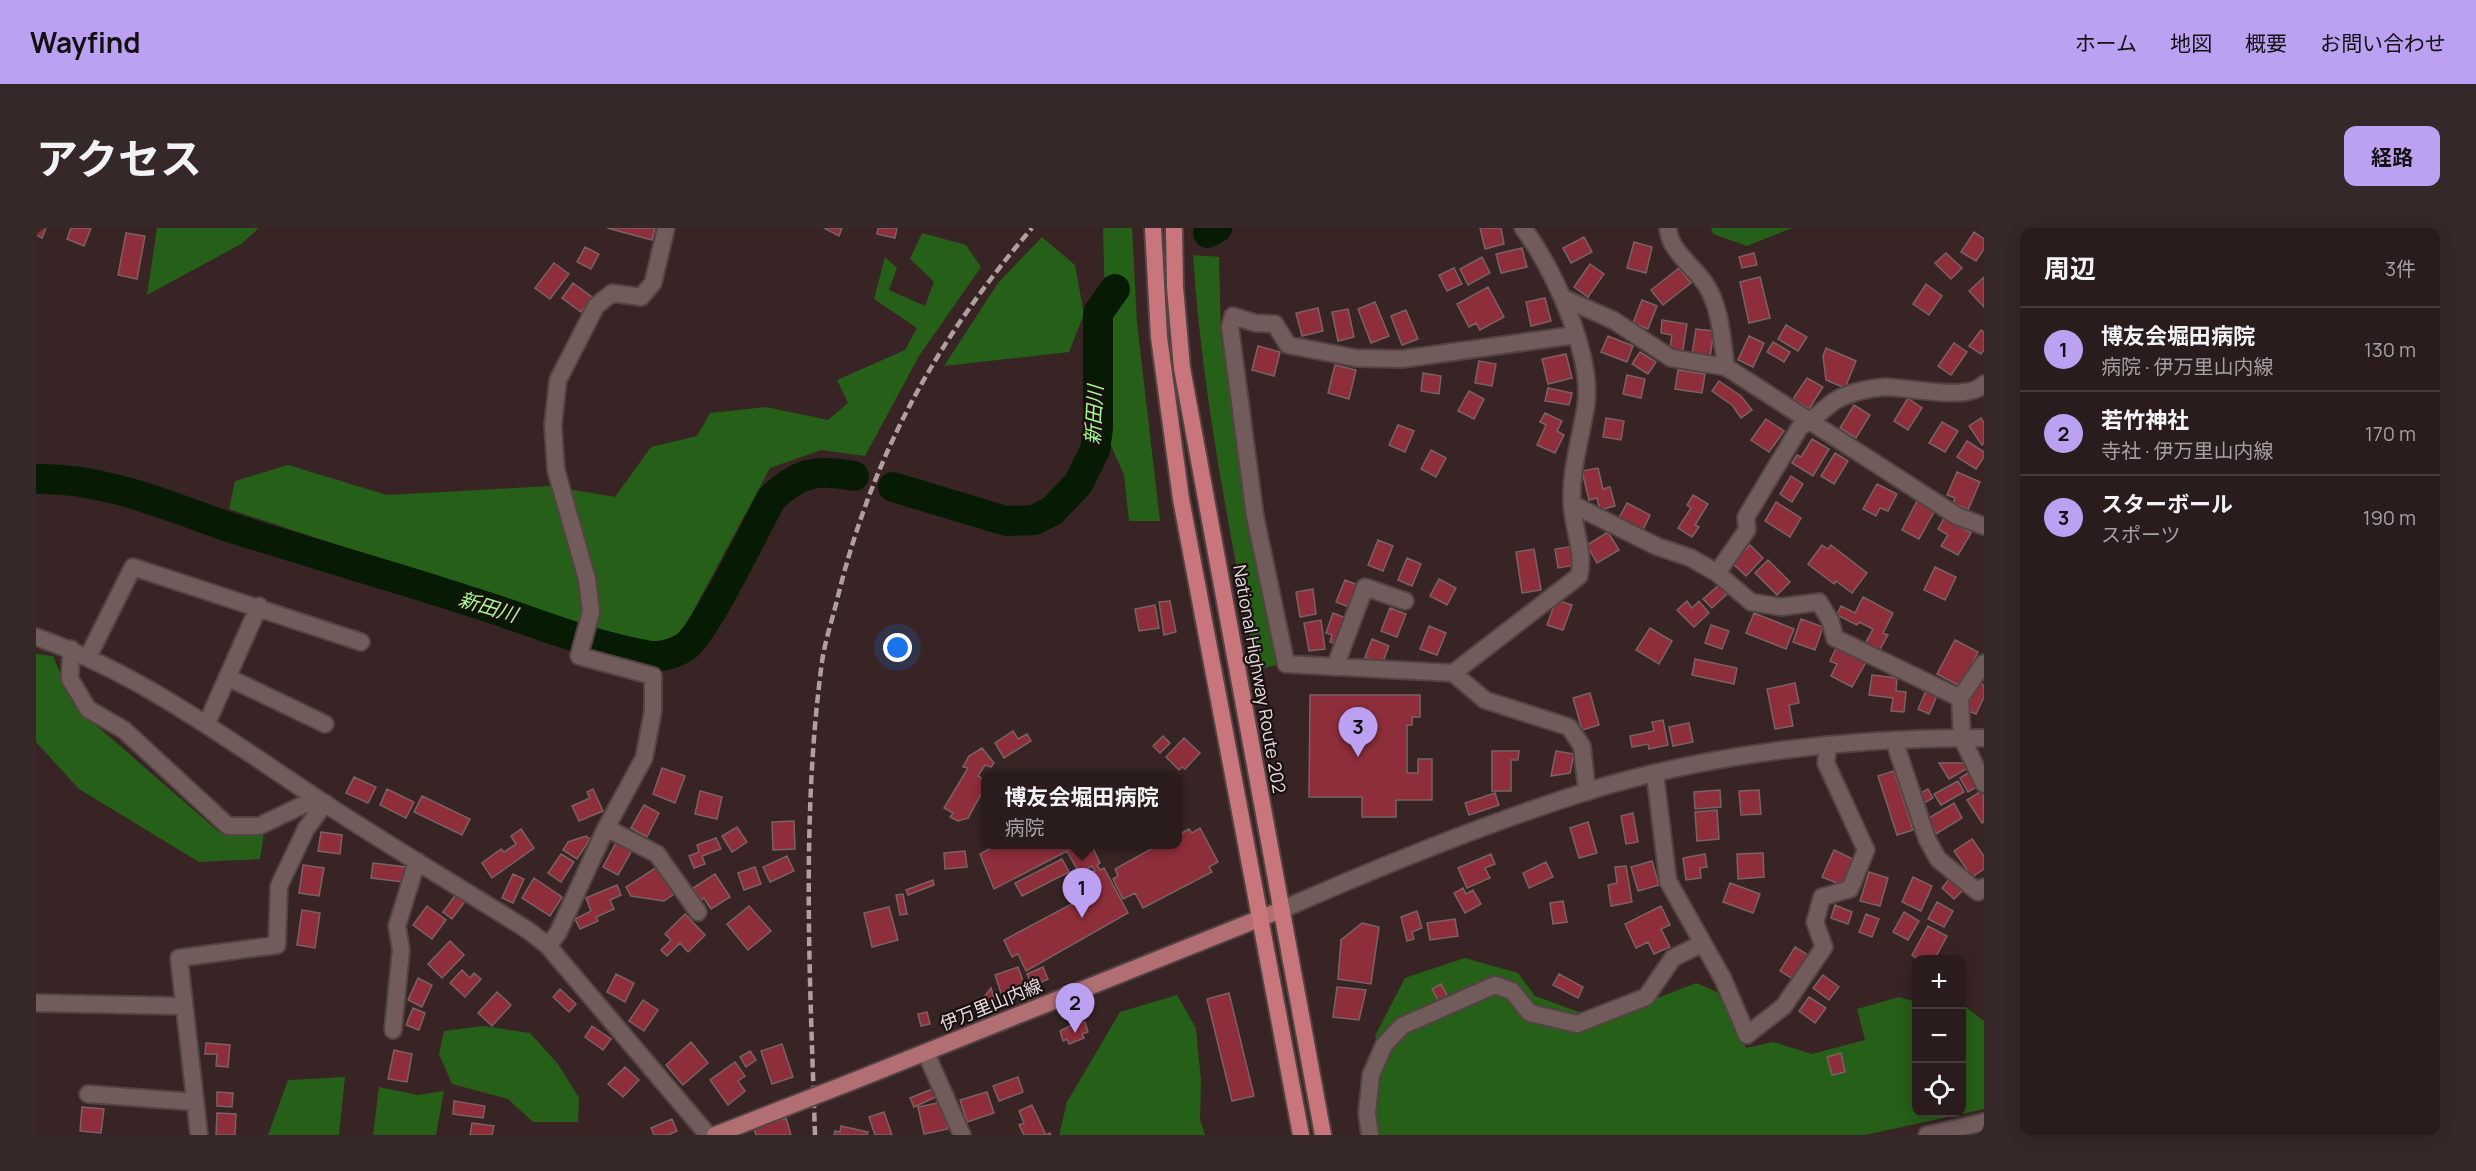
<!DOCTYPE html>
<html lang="ja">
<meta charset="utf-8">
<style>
body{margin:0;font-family:Manrope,"Noto Sans JP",sans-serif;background:#362829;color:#f1f3f6}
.controls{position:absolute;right:18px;bottom:18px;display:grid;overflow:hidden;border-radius:12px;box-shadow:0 3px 15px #0003}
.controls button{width:54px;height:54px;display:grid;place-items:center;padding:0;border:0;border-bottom:2px solid #46393b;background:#2a1b1c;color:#f1f3f6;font:30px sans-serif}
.you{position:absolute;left:862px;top:420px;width:21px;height:21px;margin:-15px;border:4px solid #fff;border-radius:50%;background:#1a73e8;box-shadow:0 0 0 9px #1a73e833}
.badge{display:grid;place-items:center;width:39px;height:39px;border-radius:50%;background:#bca0f2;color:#111;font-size:20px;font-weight:700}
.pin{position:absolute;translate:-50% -50px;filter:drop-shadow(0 2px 3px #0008)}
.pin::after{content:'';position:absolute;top:32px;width:21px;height:18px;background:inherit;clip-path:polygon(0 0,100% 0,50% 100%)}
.popup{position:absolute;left:945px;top:543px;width:201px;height:78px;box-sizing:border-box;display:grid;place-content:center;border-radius:12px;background:#2a1b1c;filter:drop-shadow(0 2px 4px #0005);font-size:20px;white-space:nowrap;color:#a5a1a3}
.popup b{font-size:22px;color:#f1f3f6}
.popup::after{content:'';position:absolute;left:50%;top:100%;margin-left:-12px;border:12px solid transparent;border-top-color:#2a1b1c}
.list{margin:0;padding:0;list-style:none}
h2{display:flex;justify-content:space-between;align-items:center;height:78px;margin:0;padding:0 24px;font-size:26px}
h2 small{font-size:20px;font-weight:400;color:#a5a1a3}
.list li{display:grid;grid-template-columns:39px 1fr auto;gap:18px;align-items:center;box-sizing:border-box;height:84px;padding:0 24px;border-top:2px solid #46393b}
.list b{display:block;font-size:22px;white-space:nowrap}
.list p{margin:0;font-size:20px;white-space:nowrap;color:#a5a1a3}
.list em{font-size:20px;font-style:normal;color:#a5a1a3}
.icon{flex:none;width:33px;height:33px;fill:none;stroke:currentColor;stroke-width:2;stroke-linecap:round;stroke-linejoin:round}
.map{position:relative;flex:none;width:1948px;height:907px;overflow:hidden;border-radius:12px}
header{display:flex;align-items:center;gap:36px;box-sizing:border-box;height:84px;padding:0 30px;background:#bca0f2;color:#111}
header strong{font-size:28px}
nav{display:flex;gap:33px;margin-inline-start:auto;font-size:21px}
.intro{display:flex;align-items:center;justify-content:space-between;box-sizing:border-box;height:144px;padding:0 36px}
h1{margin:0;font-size:42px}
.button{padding:15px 27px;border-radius:12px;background:#bca0f2;color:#111;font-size:21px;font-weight:700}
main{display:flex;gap:36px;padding:0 36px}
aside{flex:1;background:#2a1b1c;border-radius:12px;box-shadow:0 3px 15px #0003}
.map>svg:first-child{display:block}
</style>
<header>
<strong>Wayfind</strong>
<nav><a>ホーム</a><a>地図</a><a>概要</a><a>お問い合わせ</a></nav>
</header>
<div class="intro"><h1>アクセス</h1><a class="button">経路</a></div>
<main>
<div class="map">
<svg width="1948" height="907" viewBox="0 0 1948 907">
<rect width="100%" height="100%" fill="#382425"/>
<path fill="#265f17" d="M121,0h102l-18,16 -94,51z
M1067,0h29l5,95 23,198h-31l-5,-46 -15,-34z
M1675,0h81l-45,18 -34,-12z
M886,5l44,12 15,22 -62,89 -54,100 -44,-6 -51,18 -86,160 -14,13 -25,6 -416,-138 6,-28 53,-16 99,30 163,-9 65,11 36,-50 46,-11 13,-23 56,-6 62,13 20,-17 -11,-23 68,-30 12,-22 -43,-29 11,-42 12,11 -8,22 36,16 9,-24 -24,-23z
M1006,9l33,28 9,49 -15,38 -125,14 54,-83z
M1157,27l26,2 2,80 55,328 -20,5c-26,-138 -54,-275 -63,-415z
M0,426l17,2 21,50 145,126 45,1 -4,26 -61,3 -120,-73 -43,-47z
M1429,730l53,15 17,23 66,24 95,-37 21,9 29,56 27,-6 39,12 53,-14 -8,-31 42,-12 17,5v110h46v-108l22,17v88l-119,26h-489l-2,-34 10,-37 -9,-28 30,-58z
M1141,767l19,33 5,53 -1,39 5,15h-146l8,-33 53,-90z
M447,798l47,7 28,31 21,34 -1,24h-45l-25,-23 -56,-15 -13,-30 5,-23z
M309,849l-6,58h-71l20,-55z
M343,859l39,8 26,-4 -8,44h-63z"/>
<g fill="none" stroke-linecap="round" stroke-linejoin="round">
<path stroke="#071b04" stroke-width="30" d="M1172,5l9,-5
M0,251c66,-2 132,27 193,48 81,26 163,49 243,75 58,18 115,43 174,53 13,3 28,-1 39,-8 21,-15 71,-121 87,-149 27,-26 45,-29 82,-22
M857,259l113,34 28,-1 18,-9 26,-27 17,-34 3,-22v-115l17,-24"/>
</g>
<path fill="#8e2e3b" stroke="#7a6263" stroke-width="1.5" d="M0,0h10l-4,10 -6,-3z
M35,0h20l-7,18 -17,-7z
M571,0h48l-3,12z
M788,0h18l-3,8z
M842,0h19l-2,10 -18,-4z
M1444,0h21l3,16 -19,5z
M1938,4l10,7v10l-8,12 -15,-9z
M90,5l19,3 -8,43 -19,-4z
M1548,9l8,15 -21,11 -8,-15z
M1598,14l18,5 -6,26 -19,-5z
M549,19l14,7 -8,15 -14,-7z
M1486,20l5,19 -26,6 -5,-19z
M1718,25l3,12 -15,3 -3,-11z
M1910,25l16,15 -11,11 -16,-16z
M1446,29l8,16 -22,12 -8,-16z
M518,35l15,11 -19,25 -15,-11z
M1554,36l14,10 -16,23 -14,-10z
M1418,40l8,16 -15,7 -8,-16z
M1643,40l12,15 -28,22 -12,-15z
M1724,49l10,41 -21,5 -9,-41z
M1948,49v30l-15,-16z
M537,55l19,14 -11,15 -19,-14z
M1890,56l16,12 -13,19 -16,-11z
M1452,59l16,30 -24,13 -4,-7 -7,4 -12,-23z
M1509,70l6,23 -20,5 -5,-24z
M1606,72l15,6 -9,23 -15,-6z
M1339,74l14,34 -18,7 -13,-34z
M1282,80l5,23 -21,5 -6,-23z
M1312,81l6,28 -16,4 -6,-29z
M1370,82l12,29 -16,6 -11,-29z
M1626,92l25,4 -5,32 -13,-3 3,-18 -11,-2z
M1750,97l21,12 -9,14 -20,-12z
M1660,101l18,2 -4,26 -18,-3z
M1945,102l3,2v18l-3,4 -12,-8z
M1572,108l25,10 -6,16 -26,-10z
M1713,108l15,7 -11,24 -15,-7z
M1737,114l17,10 -6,10 -17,-10z
M1918,115l13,9 -16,23 -13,-9z
M1222,118l22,6 -6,24 -22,-6z
M1790,120l30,13 -11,27 -19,-8 -3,-24z
M1604,124l16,10 -8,12 -16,-10z
M1530,126l6,24 -24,6 -6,-25z
M1443,133l17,3 -4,22 -17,-3z
M1299,137l21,5 -7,29 -21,-6z
M1642,142l27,4 -3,19 -27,-4z
M1387,145l18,3 -2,18 -18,-3z
M1591,147l18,4 -4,19 -18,-4z
M1771,150l16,9 -14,22 -16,-10z
M1683,153l22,15 11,14 -11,8 -9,-13 -20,-14z
M1512,160l24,5 -3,12 -24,-4z
M1433,163l15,8 -10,20 -16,-8z
M1872,170l14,10 -14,22 -14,-9z
M1818,177l16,10 -14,23 -16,-10z
M1509,185l17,8 -5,10 7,4 -9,18 -18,-8 9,-20 -6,-3z
M1570,190l18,3 -3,19 -18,-3z
M1945,190l3,5v20l-2,2 -13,-19z
M1730,191l18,12 -15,21 -18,-12z
M1906,194l16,9 -13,21 -16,-9z
M1362,197l16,6 -9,21 -16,-7z
M1776,211l17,10 -16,27 -21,-13 5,-8 4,2z
M1931,213l17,11v5l-8,12 -19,-12z
M1395,222l15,8 -10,19 -15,-8z
M1799,225l13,8 -14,23 -13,-8z
M1562,240l5,21 7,-2 5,19 -15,4 -3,-12 -8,2 -7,-29z
M1921,244l23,10 -12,28 -15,-7 2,-5 -8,-3z
M1755,248l12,8 -11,18 -12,-8z
M1841,256l20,10 -9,17 -8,-3 -4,8 -13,-7z
M1657,267l15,9 -13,21 4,2 -7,10 -14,-9 13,-20 -4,-3z
M1881,273l18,9 -16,29 -17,-9z
M1740,274l25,16 -11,19 -25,-16z
M1591,275l23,12 -7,15 -24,-12z
M1908,290l27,15 -13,22 -17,-9 7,-11 -10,-6z
M1572,304l11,18 -22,13 -10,-18z
M1342,312l15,6 -10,25 -15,-6z
M1714,317l13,13 -17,18 -14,-13z
M1786,317l6,4 3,-4 36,28 -15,20 -16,-12 -2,3 -26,-20z
M1538,318l2,19 -18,3 -3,-19z
M1498,321l7,41 -19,3 -6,-41z
M1371,330l14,6 -9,22 -14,-6z
M1732,332l22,22 -13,13 -22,-22z
M1899,339l21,10 -11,23 -21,-10z
M1403,351l17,9 -9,17 -17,-9z
M1309,352l13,5 -9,22 -13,-5z
M1683,357l8,9 -15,14 -9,-9z
M1277,361l3,25 -16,3 -4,-25z
M1827,369l30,16 -10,20 5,2 -9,16 -14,-7 8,-15 -14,-7 -2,3 -20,-10 4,-9 14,7z
M1520,372l16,5 -9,25 -16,-5z
M1134,373l6,31 -12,3 -5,-33z
M1651,373l5,7 7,-7 10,12 -15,14 -17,-17z
M1119,377l4,23 -20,3 -4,-22z
M1354,380l16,6 -9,23 -16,-6z
M1297,385l15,6 -10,25 -8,-2 2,-7 -6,-2z
M1718,385l40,16 -8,20 -40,-16z
M1765,391l22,8 -8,23 -22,-8z
M1285,392l4,29 -16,2 -5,-28z
M1675,397l18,6 -7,18 -17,-6z
M1393,398l17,7 -9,22 -17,-6z
M1614,400l22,13 -13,23 -23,-14z
M1336,411l17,7 -7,18 -17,-7z
M1919,412l23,12 -18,34 -23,-12z
M1801,418l29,16 -14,25 -21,-11 6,-12 -7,-3z
M1659,431l42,9 -3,16 -42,-9z
M1836,447l25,3 -1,13 10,1 -2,20 -13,-1 2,-13 -24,-3z
M1942,454l6,3v12l-8,17 -10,-4z
M1759,455l4,20 -10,2 4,21 -18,3 -8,-40z
M1890,463l11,5 -8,18 -11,-5z
M1554,465l9,32 -17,5 -9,-32z
M1274,467h110v22h-8v8h-5v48h11v-14h14v41h-36v17h-34v-20h-53z
M1627,492l5,25 -19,4 -1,-5 -16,3 -2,-11 24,-5 -2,-9z
M1653,495l4,19 -20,4 -4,-19z
M977,503l5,8 9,-5 4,7 -27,17 -9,-15z
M1127,508l7,7 -10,10 -7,-7z
M1148,510l16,15 -15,16 -3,-2 -3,3 -13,-13z
M946,520l12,15 -3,4 -6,-2 -7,11 8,5v4l-18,33 -10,3 -8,-4 3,-4 -9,-5 24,-40 -5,-1 6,-11z
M1456,523h27l-1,9h-7v31h-19z
M1520,523l18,3 -4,19 -19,3z
M1903,535h26l3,5 -19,11z
M626,540l23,8 -10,27 -22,-9z
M1858,543l19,59 -16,5 -19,-59z
M1935,543l9,14 -12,7 -8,-14z
M318,549l22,10 -8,16 -22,-10z
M1922,553l6,11 -23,13 -7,-11z
M351,561l27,13 -8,16 -26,-13z
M557,561l10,22 -24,10 -7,-15 18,-8 -3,-6z
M1892,561l5,9 -11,6 -5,-9z
M1684,562l1,17 -26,2 -1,-17z
M1723,562l2,24 -20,1 -2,-24z
M1947,562l1,32 -2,1 -15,-23z
M664,563l22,6 -5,22 -22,-5z
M1459,565l4,12 -30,10 -4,-12z
M386,568l48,23 -8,16 -48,-23z
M1918,575l8,15 -26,16 -9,-15z
M608,577l15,8 -12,24 -16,-9z
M1681,582l2,29 -22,2 -2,-29z
M1597,585l5,29 -12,2 -5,-28z
M758,593l1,28 -22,1 -1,-28z
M1552,594l9,31 -18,5 -9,-30z
M701,599l10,15 -15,10 -10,-16z
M1164,600l18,34 -9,5 3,5 -69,36 -8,-15 -12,6 -10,-20 5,-3 -3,-7 45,-25h18v-9l11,-6 3,4z
M485,601l13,19 -42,30 -10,-15 19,-14 3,3 12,-8 -5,-8z
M285,604l21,3 -2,19 -22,-3z
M550,608l4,3 -13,20 -14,-9 5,-8z
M680,610l5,11 -19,7 3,8 -11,4 -5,-12 10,-4 -2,-7z
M1936,611l12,17v13l-12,8 -18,-26z
M581,613l15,9 -14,25 -15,-8z
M962,616h93l9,19 -3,2 3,5 4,-2 24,45 -102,58 -8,-17 -6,3 -8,-17 96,-51 -8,-16 3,-2 -3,-5 -13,7 -12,-22 -73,38 -14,-35z
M1798,622l19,9 -11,26 -20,-8z
M929,623l2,16 -22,2 -1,-16z
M1727,625l1,24 -26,2 -1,-25z
M525,626l13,8 -13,20 -13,-9z
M1455,626l4,10 -10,4 5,10 -23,10 -9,-20z
M1669,626l2,13 -7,1 1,10 -15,2 -3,-22z
M751,628l7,15 -24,11 -7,-15z
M1026,631l7,13 -47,24 -7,-13z
M1616,633l7,24 -21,6 -7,-24z
M1510,634l7,15 -24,11 -6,-15z
M337,635l33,4 -3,15 -32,-4z
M267,637l21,3 -5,28 -20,-3z
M1590,638l6,36 -21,4 -3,-21 9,-2 -2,-16z
M621,639l17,27 -10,7 -33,-5 -5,-9z
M719,639l6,17 -17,6 -6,-17z
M1833,644l19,6 -8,28 -20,-5z
M477,646l11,5 -11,24 -11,-5z
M679,646l15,23 -19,12 -7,-11 -3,2 -8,-12z
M1877,649l19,9 -11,25 -19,-9z
M1915,649l13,12 -10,10 -12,-11z
M498,650l28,19 -12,19 -28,-18z
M897,652l1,5 -26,10 -2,-5z
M1694,655l30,11 -7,19 -30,-11z
M581,657l4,10 -11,5 4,9 -18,8 2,4 -18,8 -5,-10 16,-8 -5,-13z
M1427,660l3,6 7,-4 8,14 -16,9 -11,-20z
M421,665l9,7 -14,19 -9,-7z
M867,666l4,20 -7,1 -4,-20z
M1527,673l4,21 -14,2 -3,-21z
M1901,674l16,9 -9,16 -16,-8z
M1799,677l17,7 -4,12 -17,-6z
M391,678l19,14 -14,19 -19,-14z
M713,678l22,25 -23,19 -21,-26z
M1625,678l9,19 -9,4 9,18 -16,7 -6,-12 -12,6 -11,-24z
M853,679l9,33 -26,7 -8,-34z
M266,682l18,3 -5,35 -18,-3z
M1381,683l5,17 -10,4 2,7 -7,2 -6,-24z
M1868,684l15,9 -11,19 -15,-8z
M649,686l20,21 -17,17 -8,-9 -13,13 -6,-6 10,-10 -6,-6z
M1830,686l13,5 -7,18 -13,-5z
M1419,691l3,17 -28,4 -3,-17z
M1326,695l17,4 -8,57 -33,-5 3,-39z
M1892,698l19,10 -13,24h-15l-7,-5z
M414,713l14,14 -22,23 -14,-14z
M1759,719l13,8 -15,24 -13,-8z
M982,739l7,20 -23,9 -7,-21z
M1007,739l5,12 -16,7 -5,-12z
M426,742l8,8 4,-5 7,6 -16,18 -15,-14z
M580,746l18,9 -9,19 -18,-10z
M1523,746l24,13 -5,11 -25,-13z
M1787,747l16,12 -10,13 -16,-12z
M382,750l14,7 -10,22 -14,-7z
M1405,756l7,13 -9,5 -7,-13z
M1301,759l29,3 -7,30 -26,-3z
M955,760l4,13 -11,6 -3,-6z
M524,761l16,15 -7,8 -16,-15z
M461,764l14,13 -19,21 -14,-13z
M1193,765l25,103 -22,5 -25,-102z
M1773,769l17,11 -11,15 -16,-12z
M607,772l15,10 -14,21 -15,-10z
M377,780l12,5 -6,17 -13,-5z
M891,784l3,12 -9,2 -3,-12z
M1042,794h7l3,10 -6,2 2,4 -15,6 -2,-5 -4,2 -3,-10z
M556,798l19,13 -8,11 -18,-13z
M655,814l17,21 -25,22 -17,-20z
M170,815l24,2 -2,22 -12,-1 1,-12h-12z
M746,816l11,33 -21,7 -11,-33z
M358,822l18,4 -5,28 -19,-3z
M714,823l6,9 -10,7 -6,-10z
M1805,825l4,19 -13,3 -5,-18z
M699,834l10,14 -7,5 7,10 -17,14 -18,-25z
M589,839l14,13 -16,17 -15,-13z
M982,849l5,15 -24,9 -6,-15z
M901,859l3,8 -26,12 -4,-9z
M181,864l16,1 -1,14 -15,-1z
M951,864l7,21 -27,9 -7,-22z
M418,873l31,5 -2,12 -30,-4z
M907,874l5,27 -24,5 -6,-27z
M996,877l14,30 4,-2 1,2h-27l-5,-10 5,-2 -5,-12z
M46,879l22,2 -3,24 -21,-2z
M848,884l8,23h-17l-6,-18z
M181,885l19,1 -1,21h-19z
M750,890l5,17h-35l-2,-6z
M636,891l5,12 -9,4h-14l-3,-7z
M436,895l22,3 -2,9h-22z
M805,898l27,6 -1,3h-33l1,-4 5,1z"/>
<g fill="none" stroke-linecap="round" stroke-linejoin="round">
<defs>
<path id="minor" d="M1487,0c30,40 70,126 63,177 -5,33 -16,66 -14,99 1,25 13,48 7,72l-126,97 32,27 84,27 13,19 5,46
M1632,0c1,23 26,38 38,57 15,23 16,56 20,82
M1527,70l50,22 58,38 55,9 231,149 27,10
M1536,276l84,42 35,12 26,15 34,29 30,5 38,-5 11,18 5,18 125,60 2,40 22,46
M1681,345l30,-43 -1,-13 54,-90c13,-6 21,-16 33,-25 14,-9 35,-14 52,-15 24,0 82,15 99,-3
M0,409c106,37 195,105 288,166 67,44 137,85 205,128l19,15 160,189
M35,421l-1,30 18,30 36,21 104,96h31l46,-22 20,-1
M52,429l45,-90 228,75
M1299,439l30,-80 40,14
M1417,445l-167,-9 -31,-148 -25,-189 3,-11 22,7 20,1 13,21 68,13 46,1 173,-24
M191,449l98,47
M1924,470l24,-35
M171,495l52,-117
M1858,512l33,99 11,20 40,33 6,-5
M1619,546l13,107 55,98 24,56 37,-29 40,-59 -9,-25 7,-25 28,-8 16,-39 -40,-87 2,-17
M570,600l51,26 41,58
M512,718l10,-13 48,-105 38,-70 9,-47v-35l-74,-20 12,-44 -4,-33 -31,-109 -3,-45 5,-45 38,-74 16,-13 29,4 12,-14 13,-55
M0,775l148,3
M357,802l8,-80 -4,-24 20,-65
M890,825l36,82
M52,866l107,8
M163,907l-20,-177 98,-13 2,-59 27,-57 19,-26
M1334,907l-3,-22 4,-38 13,-30 18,-19 93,-41 17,6 18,22 47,11 69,-27 27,-39 28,-14
M1891,907l57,-13"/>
<path id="tertiary" d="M1245,682c100,-44 200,-85 304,-118 125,-39 269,-55 399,-54"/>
<path id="primary" d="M815,854l430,-172"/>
<path id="trunk" d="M1117,0l6,109 22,162 120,636
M1138,0l1,59 7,81 141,767"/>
</defs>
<use href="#minor" stroke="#534343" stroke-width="20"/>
<use href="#tertiary" stroke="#534343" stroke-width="20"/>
<use href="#primary" stroke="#534343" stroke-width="20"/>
<use href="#trunk" stroke="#534343" stroke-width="20"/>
<use href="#minor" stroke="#725b5b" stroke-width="16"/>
<use href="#tertiary" stroke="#725b5b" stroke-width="16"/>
<use href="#primary" stroke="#b26f73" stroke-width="16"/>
<use href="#trunk" stroke="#c8767b" stroke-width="16"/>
<path stroke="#afa0a0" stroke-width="4.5" stroke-dasharray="9 4.5" stroke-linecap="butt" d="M779,907c-5,-157 -14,-317 7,-473 3,-22 11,-44 16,-66 35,-142 99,-257 194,-368"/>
<defs>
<path id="primary-bridge" d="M679,907l136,-53"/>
</defs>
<use href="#primary-bridge" stroke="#534343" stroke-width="20" stroke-linecap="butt"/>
<use href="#primary-bridge" stroke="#b26f73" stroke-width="16"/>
</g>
<g text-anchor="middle" stroke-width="4.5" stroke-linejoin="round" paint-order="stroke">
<g font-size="18" fill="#e8dbdb" stroke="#1a1011">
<text transform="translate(1223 451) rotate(80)" y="6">National Highway Route 202</text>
<text transform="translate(955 777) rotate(-22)" y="6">伊万里山内線</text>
</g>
<g font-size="20" font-style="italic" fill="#a4f991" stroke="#1a1011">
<text transform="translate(1058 187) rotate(-87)" y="7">新田川</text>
<text transform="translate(452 379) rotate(17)" y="7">新田川</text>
</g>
</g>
</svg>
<div class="controls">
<button>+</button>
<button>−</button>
<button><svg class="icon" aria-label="locate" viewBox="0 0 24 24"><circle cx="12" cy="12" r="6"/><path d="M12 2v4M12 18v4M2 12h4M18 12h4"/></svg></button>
</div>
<div class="you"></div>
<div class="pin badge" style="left:1046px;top:690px">1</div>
<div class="popup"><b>博友会堀田病院</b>病院</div>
<div class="pin badge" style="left:1039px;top:805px">2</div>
<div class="pin badge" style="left:1322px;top:529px">3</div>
</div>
<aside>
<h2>周辺<small>3件</small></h2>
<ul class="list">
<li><span class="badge">1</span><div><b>博友会堀田病院</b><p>病院 · 伊万里山内線</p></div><em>130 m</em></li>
<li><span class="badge">2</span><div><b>若竹神社</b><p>寺社 · 伊万里山内線</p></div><em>170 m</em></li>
<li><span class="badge">3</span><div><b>スターボール</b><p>スポーツ</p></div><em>190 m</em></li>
</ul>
</aside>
</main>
